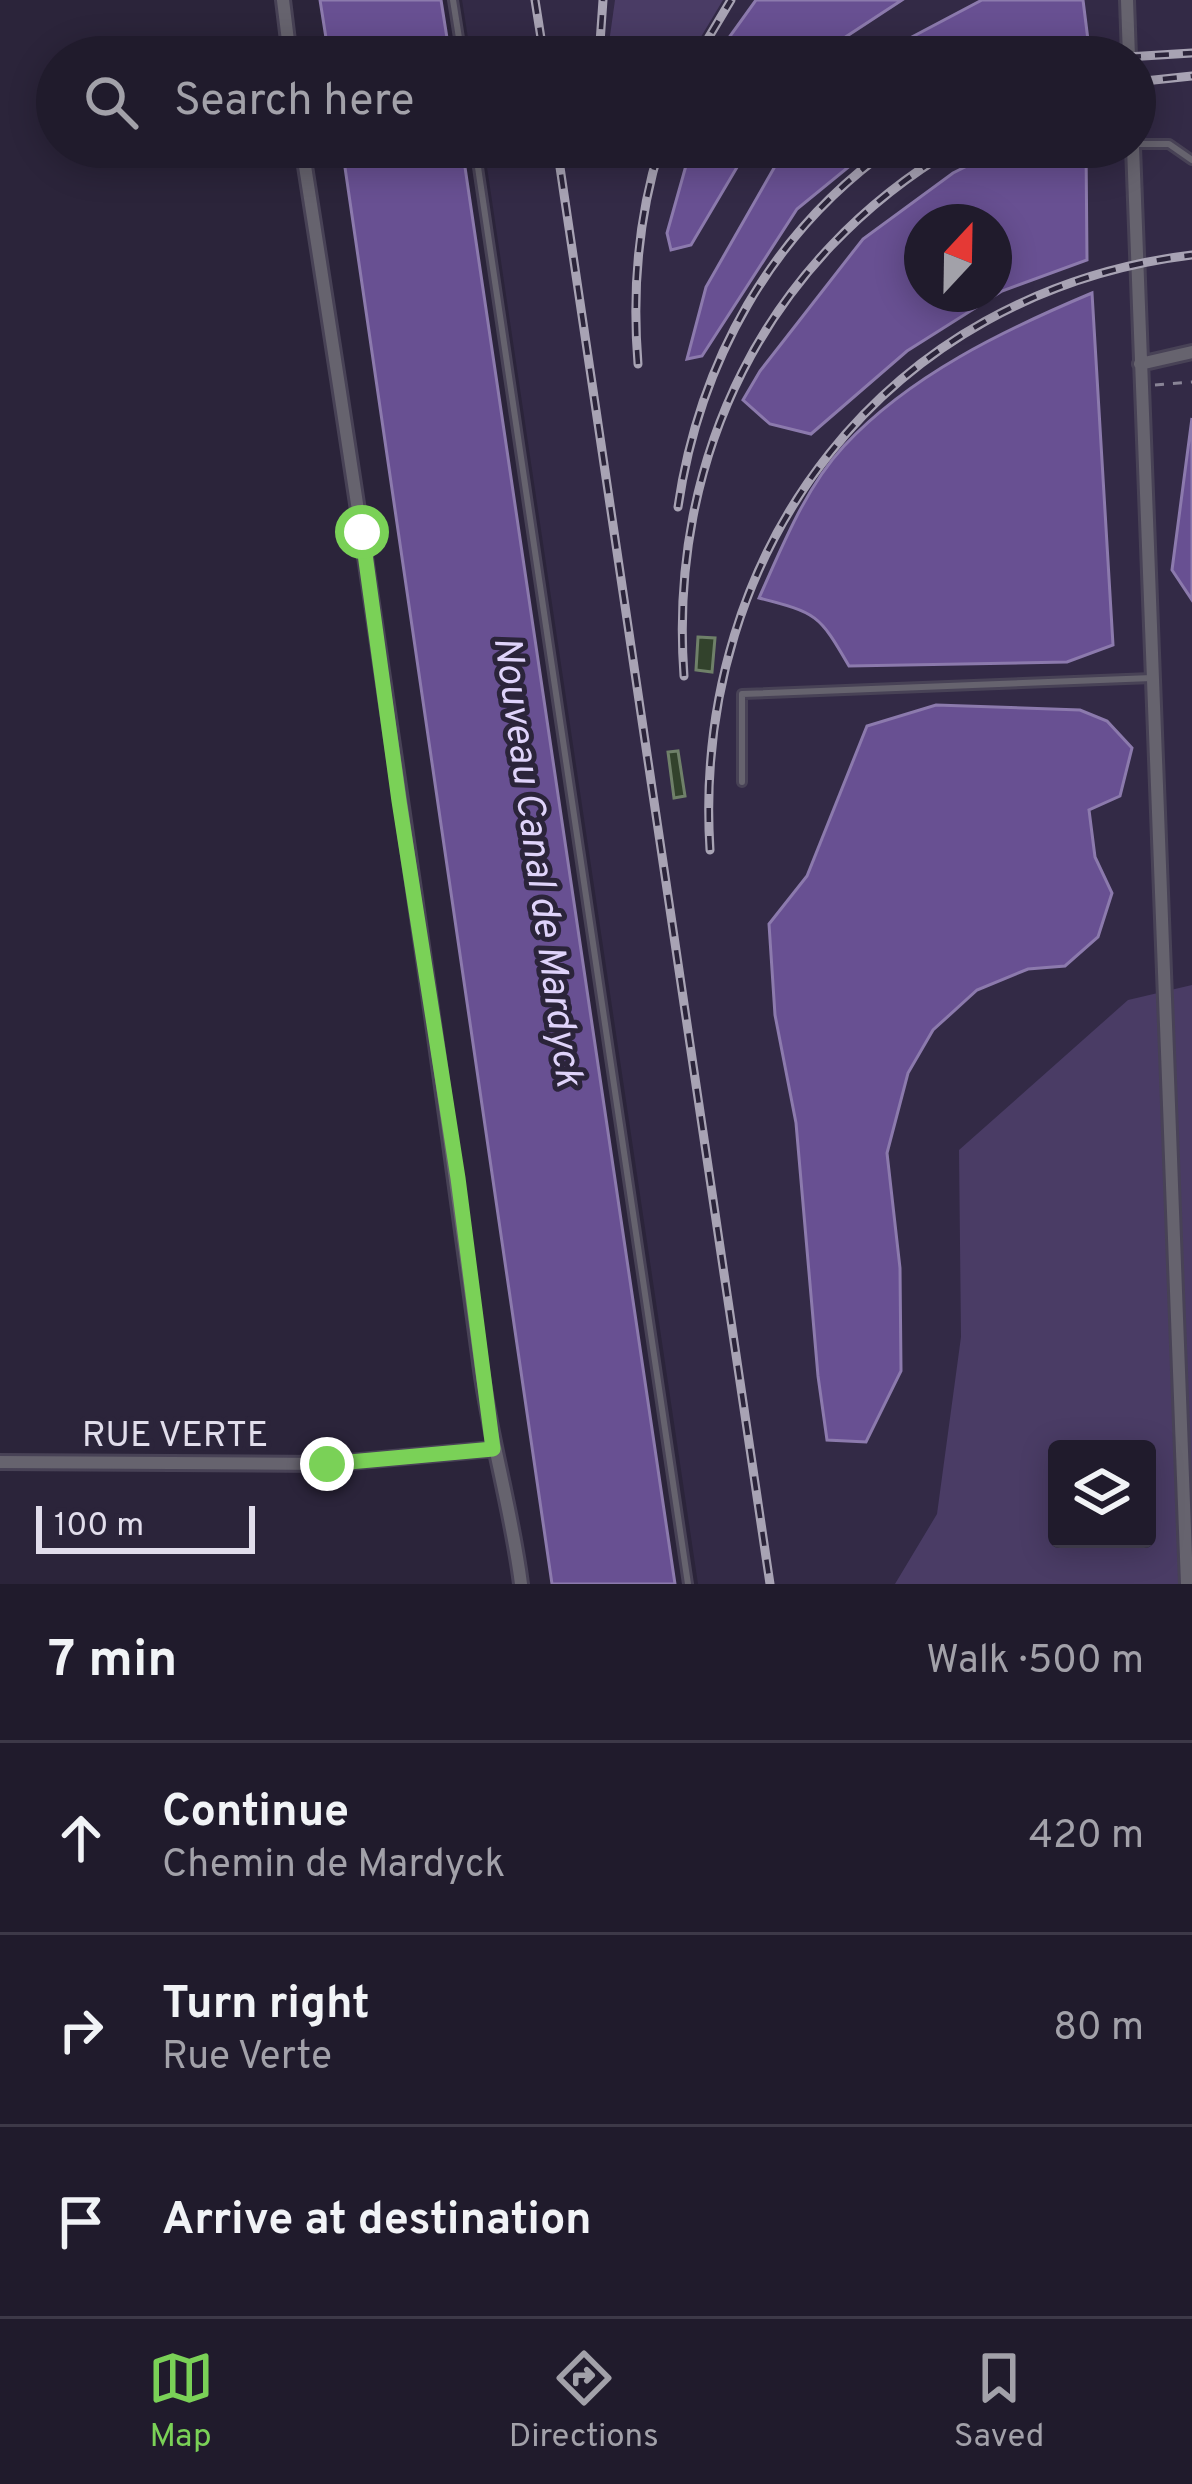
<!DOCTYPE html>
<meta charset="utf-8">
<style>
body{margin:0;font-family:Overpass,sans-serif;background:#2d2838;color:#f1f3f6}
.controls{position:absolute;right:36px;bottom:36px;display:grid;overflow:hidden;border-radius:12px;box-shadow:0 6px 30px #0003}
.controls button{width:108px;height:108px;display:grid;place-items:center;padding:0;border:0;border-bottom:3px solid #3d3948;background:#201b2c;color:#f1f3f6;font:60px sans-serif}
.compass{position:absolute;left:904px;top:204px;width:108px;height:108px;border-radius:50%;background:#201b2c;box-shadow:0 6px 30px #0003;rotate:22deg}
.scale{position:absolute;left:36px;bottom:30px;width:219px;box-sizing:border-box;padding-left:12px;border:6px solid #e1ddeb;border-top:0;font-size:33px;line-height:42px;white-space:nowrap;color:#e1ddeb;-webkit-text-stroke:9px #2b243a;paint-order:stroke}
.stop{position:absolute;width:36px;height:36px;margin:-27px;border:9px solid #7ad157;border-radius:50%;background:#fff}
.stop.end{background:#7ad157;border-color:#fff;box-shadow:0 3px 12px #0008}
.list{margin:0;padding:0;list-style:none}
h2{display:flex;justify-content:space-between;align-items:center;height:156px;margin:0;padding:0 48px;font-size:51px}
h2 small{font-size:39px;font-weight:400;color:#a2a1a9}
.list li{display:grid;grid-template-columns:78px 1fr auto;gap:36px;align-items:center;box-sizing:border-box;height:192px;padding:0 48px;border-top:3px solid #3d3948}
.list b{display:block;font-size:45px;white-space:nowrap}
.list p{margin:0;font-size:39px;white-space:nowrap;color:#a2a1a9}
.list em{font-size:39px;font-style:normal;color:#a2a1a9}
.icon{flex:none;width:66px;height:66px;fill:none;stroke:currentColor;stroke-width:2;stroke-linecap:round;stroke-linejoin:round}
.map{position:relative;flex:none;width:1192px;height:1584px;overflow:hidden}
.search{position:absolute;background:#201b2c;box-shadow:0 6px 30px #0003;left:36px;right:36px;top:36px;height:132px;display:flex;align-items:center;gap:30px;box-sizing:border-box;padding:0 42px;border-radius:66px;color:#a2a1a9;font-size:45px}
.sheet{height:732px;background:#201b2c}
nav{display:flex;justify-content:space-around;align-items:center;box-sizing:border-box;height:168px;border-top:3px solid #3d3948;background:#201b2c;font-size:33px;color:#a2a1a9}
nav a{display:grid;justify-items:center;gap:6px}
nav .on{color:#7ad157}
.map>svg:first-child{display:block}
</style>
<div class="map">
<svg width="1192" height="1584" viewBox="0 0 1192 1584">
<rect width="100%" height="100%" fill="#2b243a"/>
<path fill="#332a46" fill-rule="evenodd" d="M462,0h730v1584h-494l-214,-1437h651v-90h-664zM922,222h72v72h-72zM1057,1449h90v90h-90z"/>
<path fill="#4a3c65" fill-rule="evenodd" d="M615,0h108l-34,57h-82z
M1192,985v599h-297l42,-70 24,-177 -2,-187 169,-150zM1057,1449h90v90h-90z"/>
<path fill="#685092" stroke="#8c7aad" stroke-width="3" fill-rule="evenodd" d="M320,0h121l9,57h-121z
M756,0h146l-61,40 -17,17h-109z
M982,0h101l5,40 -52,17h-162z
M342,147h120l213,1437h-123z
M681,147h68l-58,98 -20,5 -4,-17 20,-71 -8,-10z
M786,147h87l-76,62 -95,147 -15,3 19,-72z
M1005,147h81l1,113 -85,31 -95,60 -96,83 -41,-10 -27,-24 17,-29 103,-132 90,-66zM922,222h72v72h-72z
M1092,293l21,352 -46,17 -218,4c-30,-52 -32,-53 -90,-68 23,-51 46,-110 85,-152 66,-71 160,-116 248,-153z
M1192,418v182l-20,-30z
M936,705l144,5 27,11 25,27 -12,48 -31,14 6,47 17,36 -14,44 -33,29 -37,3 -51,21 -44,40 -25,43 -21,80 13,115 1,103 -35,71 -39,-2 -9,-64 -22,-253 -21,-108 -6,-91 38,-48 60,-150z"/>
<path fill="#32422c" stroke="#6f8069" stroke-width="3" d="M698,637l17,1 -3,34 -16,-2z
M678,751l7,45 -11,2 -6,-46z"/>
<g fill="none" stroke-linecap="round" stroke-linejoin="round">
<defs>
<path id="service" d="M453,0l9,57
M1135,144h34l23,16
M475,147l213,1437
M742,782v-88l410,-16"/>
<path id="minor" d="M283,0l7,57
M1127,0l2,57
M302,147c64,407 124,815 179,1223 10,72 31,142 40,214
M1133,147l54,1437
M1140,364l52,-12
M0,1462l327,2 166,-15"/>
</defs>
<use href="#service" stroke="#484256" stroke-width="12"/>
<use href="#minor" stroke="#484256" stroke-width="18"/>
<path stroke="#898496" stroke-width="3" stroke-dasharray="9 9" stroke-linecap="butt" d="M1155,385l37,-3"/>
<use href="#service" stroke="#66636e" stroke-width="6"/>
<use href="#minor" stroke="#66636e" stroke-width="12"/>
<defs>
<path id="rail" d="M535,0l9,57
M599,57l4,-57
M697,57l34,-57
M1127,57l65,-4
M1135,82l57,-6
M557,147l213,1437
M638,364c-6,-74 0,-146 22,-217
M678,507c21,-144 93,-275 214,-360
M684,676c-16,-218 81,-417 272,-529
M710,850c-19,-301 177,-558 482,-595"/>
</defs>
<use href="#rail" stroke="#a8a3b4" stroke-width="9"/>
<use href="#rail" stroke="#2b243a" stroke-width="4.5" stroke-dasharray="14" stroke-linecap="butt"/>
</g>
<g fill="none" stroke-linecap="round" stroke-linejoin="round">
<path stroke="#7ad157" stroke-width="15" d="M327,1464l166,-15 -35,-271 -59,-377 -37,-269"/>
</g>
<g text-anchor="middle" stroke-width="10" stroke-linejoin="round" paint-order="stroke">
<g font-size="36" fill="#e1ddeb" stroke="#2b243a">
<text x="175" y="1446">RUE VERTE</text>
</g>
<g font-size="39" font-style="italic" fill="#dfd3fa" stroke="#2b243a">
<text transform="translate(540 861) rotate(82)" y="14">Nouveau Canal de Mardyck</text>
</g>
</g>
</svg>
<div class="controls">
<button><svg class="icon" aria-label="layers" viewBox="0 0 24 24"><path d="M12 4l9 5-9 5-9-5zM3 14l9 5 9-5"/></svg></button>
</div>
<svg class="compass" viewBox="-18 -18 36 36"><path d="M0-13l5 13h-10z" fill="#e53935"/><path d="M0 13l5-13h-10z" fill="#a2a1a9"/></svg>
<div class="scale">100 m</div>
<div class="stop" style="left:362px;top:532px"></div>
<div class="stop end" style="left:327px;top:1464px"></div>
<div class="search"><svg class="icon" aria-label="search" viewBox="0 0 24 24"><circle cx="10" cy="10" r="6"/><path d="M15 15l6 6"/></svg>Search here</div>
</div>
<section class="sheet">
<h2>7 min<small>Walk · 500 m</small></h2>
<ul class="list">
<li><svg class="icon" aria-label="ahead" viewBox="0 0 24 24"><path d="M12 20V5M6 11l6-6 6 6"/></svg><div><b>Continue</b><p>Chemin de Mardyck</p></div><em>420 m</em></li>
<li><svg class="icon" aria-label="right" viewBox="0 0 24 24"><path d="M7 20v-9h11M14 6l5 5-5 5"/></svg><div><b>Turn right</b><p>Rue Verte</p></div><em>80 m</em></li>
<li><svg class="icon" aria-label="arrive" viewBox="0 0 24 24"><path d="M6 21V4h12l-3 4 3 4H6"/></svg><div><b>Arrive at destination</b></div></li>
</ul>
</section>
<nav>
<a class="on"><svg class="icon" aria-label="map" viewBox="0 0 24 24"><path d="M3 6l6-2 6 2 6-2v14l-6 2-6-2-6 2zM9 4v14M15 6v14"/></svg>Map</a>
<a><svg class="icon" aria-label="directions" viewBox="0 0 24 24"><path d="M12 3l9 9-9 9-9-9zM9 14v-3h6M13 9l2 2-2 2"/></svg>Directions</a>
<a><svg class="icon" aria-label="saved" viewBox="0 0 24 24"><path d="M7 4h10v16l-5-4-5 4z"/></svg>Saved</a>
</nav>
